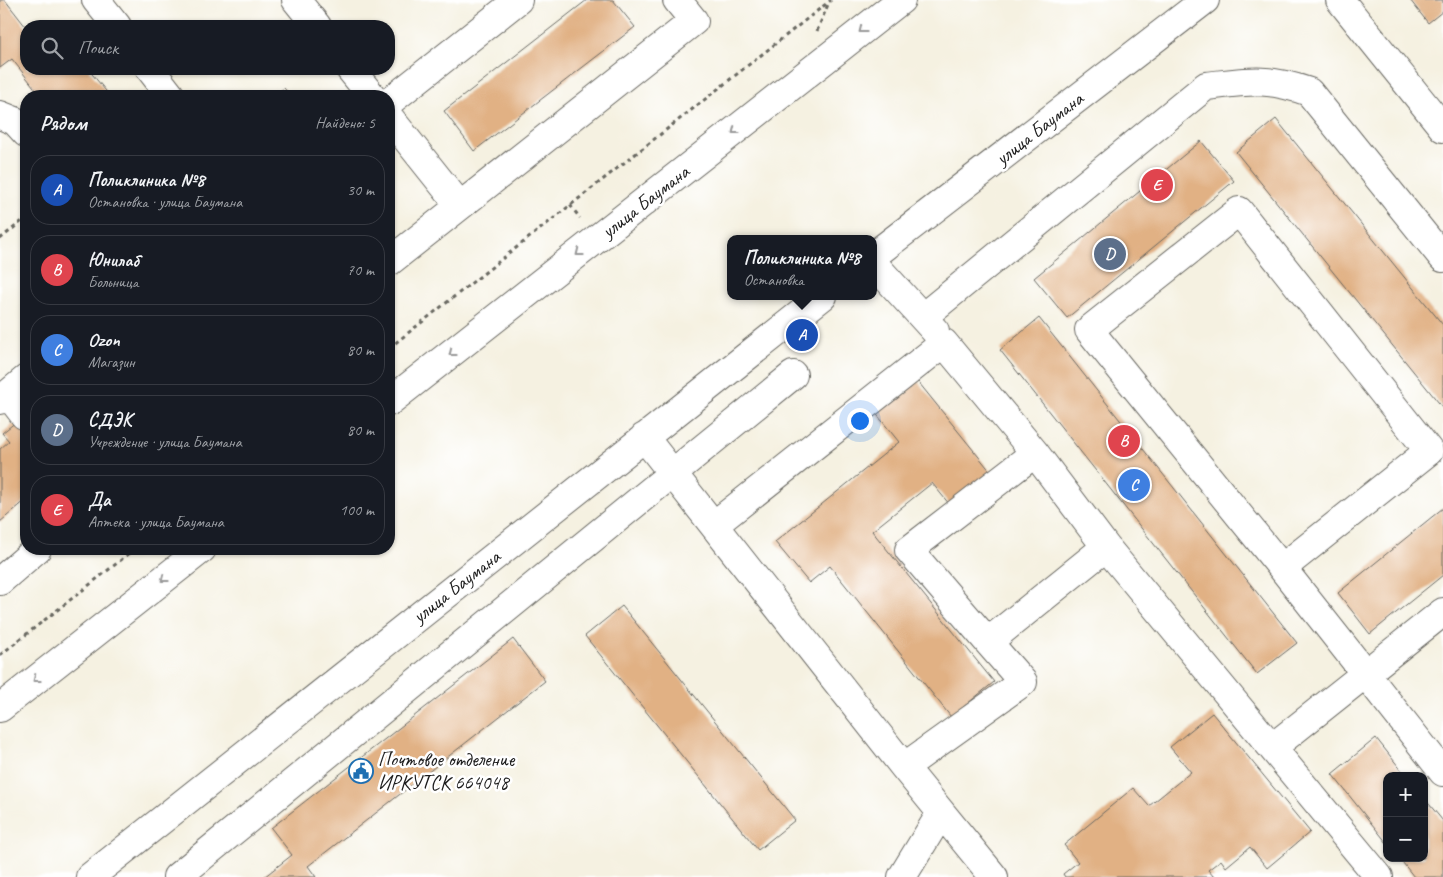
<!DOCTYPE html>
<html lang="ru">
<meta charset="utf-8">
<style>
body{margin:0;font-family:Caveat,sans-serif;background:#242831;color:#f1f3f6}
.controls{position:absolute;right:15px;bottom:15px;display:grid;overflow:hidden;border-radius:10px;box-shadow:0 1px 4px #0004}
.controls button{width:45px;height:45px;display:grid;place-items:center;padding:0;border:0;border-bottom:1px solid #363941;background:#171b24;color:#f1f3f6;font:25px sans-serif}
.you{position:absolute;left:859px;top:420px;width:18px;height:18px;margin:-12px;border:4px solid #fff;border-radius:50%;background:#1a73e8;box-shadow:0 0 0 8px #1a73e833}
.badge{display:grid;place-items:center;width:32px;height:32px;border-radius:50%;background:#1f6fb2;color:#fff;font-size:16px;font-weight:700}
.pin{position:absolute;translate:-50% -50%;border:2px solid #fff;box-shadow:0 1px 5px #0006}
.popup{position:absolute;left:727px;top:235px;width:150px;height:65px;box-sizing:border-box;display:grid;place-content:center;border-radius:10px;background:#171b24;filter:drop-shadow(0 1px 4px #0005);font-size:16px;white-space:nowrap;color:#9ea1a6}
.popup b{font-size:19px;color:#f1f3f6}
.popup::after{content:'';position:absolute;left:50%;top:100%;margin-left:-10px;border:10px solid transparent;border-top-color:#171b24}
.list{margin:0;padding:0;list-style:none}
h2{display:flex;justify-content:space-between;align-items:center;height:65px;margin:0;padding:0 20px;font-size:21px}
h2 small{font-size:16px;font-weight:400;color:#9ea1a6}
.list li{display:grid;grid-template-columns:32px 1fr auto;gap:15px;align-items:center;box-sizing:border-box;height:70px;margin:0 10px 10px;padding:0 10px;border:1px solid #363941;border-radius:20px}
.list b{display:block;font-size:19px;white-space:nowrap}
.list p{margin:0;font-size:16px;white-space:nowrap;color:#9ea1a6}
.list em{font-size:16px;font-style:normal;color:#9ea1a6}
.icon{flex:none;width:28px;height:28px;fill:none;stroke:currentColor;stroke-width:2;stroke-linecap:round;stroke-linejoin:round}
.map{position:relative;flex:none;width:1443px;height:877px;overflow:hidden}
.search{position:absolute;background:#171b24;box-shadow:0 1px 4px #0004;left:20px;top:20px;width:375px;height:55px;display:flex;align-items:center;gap:12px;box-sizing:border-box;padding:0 18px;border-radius:20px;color:#9ea1a6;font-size:19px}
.panel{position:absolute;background:#171b24;box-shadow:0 1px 4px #0004;left:20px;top:90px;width:375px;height:465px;border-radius:20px}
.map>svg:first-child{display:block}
</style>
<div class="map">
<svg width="1443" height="877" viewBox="0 0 1443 877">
<rect width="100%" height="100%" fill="#fff"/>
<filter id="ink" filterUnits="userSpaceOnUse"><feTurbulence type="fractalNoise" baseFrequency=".02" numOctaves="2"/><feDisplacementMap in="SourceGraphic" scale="10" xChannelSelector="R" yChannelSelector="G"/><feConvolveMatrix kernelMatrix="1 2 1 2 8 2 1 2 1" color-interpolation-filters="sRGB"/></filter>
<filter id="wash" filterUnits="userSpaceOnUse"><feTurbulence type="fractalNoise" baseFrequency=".0096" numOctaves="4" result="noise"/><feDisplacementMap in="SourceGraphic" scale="20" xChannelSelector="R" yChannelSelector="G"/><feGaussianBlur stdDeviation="1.12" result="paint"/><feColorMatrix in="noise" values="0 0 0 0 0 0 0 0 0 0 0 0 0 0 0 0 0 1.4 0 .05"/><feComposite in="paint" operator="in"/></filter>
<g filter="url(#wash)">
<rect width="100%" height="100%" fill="#f5f1e1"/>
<g id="blocks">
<path fill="#e1b184" d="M0,0h5l21,27v42h62l22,27h-69l-29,-37 -12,9z
M587,0h26l22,27 -161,124 -30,-40z
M1410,0h33v11l-15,12z
M284,88l7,8h-18z
M1276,119l167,206v83l-207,-256z
M1201,141l33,40 -167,137 -33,-40z
M1039,318l258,325 -40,31 -257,-324z
M915,378l76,94 -41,33 -18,-22 -60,48 122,151 -43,35 -121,-151 -21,17 -34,-41 124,-100 -25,-31z
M26,414v86l-26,22v-73l9,-8 -7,-8z
M1443,508v67l-73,59 -32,-41z
M622,606l173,214 -37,30 -173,-214z
M513,639l32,42 -237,185 8,11h-52l28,-22 -21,-27z
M1212,713l98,119 -43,36 -17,-21 -24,20 -5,-7 -13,10 6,7h-149l-2,-3 15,-12 -14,-17 69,-57 16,18 42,-34 -21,-25z
M1376,738l30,38h-19v67l-55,-69z
M1424,798l19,23v56h-29l-15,-19h25z"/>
</g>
</g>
<g filter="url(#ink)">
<use href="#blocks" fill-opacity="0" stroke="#686761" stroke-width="1"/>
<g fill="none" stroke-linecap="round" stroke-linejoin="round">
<defs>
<path id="minor" d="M96,0l21,26
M296,0l21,26
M1340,0l103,128
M150,69l21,27
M350,69l22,27
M389,102l129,-102
M0,115l15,6 11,12
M389,117l71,89 -71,56
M460,206l234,-185 -17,-21
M873,256l332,-256
M873,263l62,68
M924,316l282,-230c43,-5 61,-9 103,6l134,166
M8,394l18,-15
M0,400l8,-6 16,21
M389,402l512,-402
M644,437l260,330 90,110
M714,525l230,-182 91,110 71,94 -118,95 35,40 -119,85
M1106,547l273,330
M1282,568l147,-117 -190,-240 -150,119 193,238 161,204
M0,581l37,-32
M988,642l-79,-92 126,-97
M0,708l202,-159
M1273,747l170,-135
M90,877l733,-581
M177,877l616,-502
M902,877l39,-64"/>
</defs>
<use href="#minor" stroke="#686761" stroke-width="30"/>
<path stroke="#686761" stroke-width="3" stroke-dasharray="4 4" stroke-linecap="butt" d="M817,31l12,-29
M570,205l10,13
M0,239l26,-21
M389,348l442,-348
M0,655l135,-106"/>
<use href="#minor" stroke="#fff" stroke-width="28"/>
</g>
<defs><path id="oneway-chevron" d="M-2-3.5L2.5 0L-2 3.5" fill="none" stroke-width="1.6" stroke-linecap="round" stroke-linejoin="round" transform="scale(1.25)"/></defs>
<g stroke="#999">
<use href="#oneway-chevron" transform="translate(862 30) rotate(142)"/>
<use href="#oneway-chevron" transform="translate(735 131) rotate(142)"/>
<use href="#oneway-chevron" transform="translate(579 253) rotate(142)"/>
<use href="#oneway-chevron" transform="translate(452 353) rotate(142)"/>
<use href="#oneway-chevron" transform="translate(164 579) rotate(142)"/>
<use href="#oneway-chevron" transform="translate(36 679) rotate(142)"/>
</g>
</g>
<defs>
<symbol id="civic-ring" viewBox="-11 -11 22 22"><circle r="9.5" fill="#fff" stroke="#1f6fb2" stroke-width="1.5"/><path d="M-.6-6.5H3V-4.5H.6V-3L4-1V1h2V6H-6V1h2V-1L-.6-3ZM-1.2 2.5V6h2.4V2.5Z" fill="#1f6fb2"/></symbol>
</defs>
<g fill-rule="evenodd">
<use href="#civic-ring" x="347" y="757" width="28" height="28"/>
</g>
<g text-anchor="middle" stroke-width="5" stroke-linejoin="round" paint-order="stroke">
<g font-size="20" fill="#1c1c1c" stroke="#fff">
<text transform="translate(1039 128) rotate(-38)" y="7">улица Баумана</text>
<text transform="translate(645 201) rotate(-38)" y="7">улица Баумана</text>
<text transform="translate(456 586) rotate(-38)" y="7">улица Баумана</text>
</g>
<g font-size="20" fill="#1c1c1c" stroke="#fff" text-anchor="start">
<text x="378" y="766">Почтовое отделение<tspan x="378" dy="23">ИРКУТСК 664048</tspan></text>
</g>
</g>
</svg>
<div class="controls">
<button>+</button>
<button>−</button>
</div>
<div class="you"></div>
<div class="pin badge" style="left:802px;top:335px;background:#1a4fb4">A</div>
<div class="popup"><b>Поликлиника №8</b>Остановка</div>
<div class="pin badge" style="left:1124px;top:441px;background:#e0444e">B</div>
<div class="pin badge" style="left:1134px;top:485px;background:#3f7fe0">C</div>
<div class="pin badge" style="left:1110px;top:254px;background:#5c6f8a">D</div>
<div class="pin badge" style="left:1157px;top:185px;background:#e0444e">E</div>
<div class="search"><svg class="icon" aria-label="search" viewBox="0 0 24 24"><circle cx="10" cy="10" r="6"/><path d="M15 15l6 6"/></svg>Поиск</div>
<section class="panel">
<h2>Рядом<small>Найдено: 5</small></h2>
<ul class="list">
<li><span class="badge" style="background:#1a4fb4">A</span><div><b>Поликлиника №8</b><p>Остановка · улица Баумана</p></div><em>30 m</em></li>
<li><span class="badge" style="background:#e0444e">B</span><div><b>Юнилаб</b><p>Больница</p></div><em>70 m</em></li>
<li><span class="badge" style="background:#3f7fe0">C</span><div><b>Ozon</b><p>Магазин</p></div><em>80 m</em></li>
<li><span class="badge" style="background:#5c6f8a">D</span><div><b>СДЭК</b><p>Учреждение · улица Баумана</p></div><em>80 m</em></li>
<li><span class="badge" style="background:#e0444e">E</span><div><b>Да</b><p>Аптека · улица Баумана</p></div><em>100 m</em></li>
</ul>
</section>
</div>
